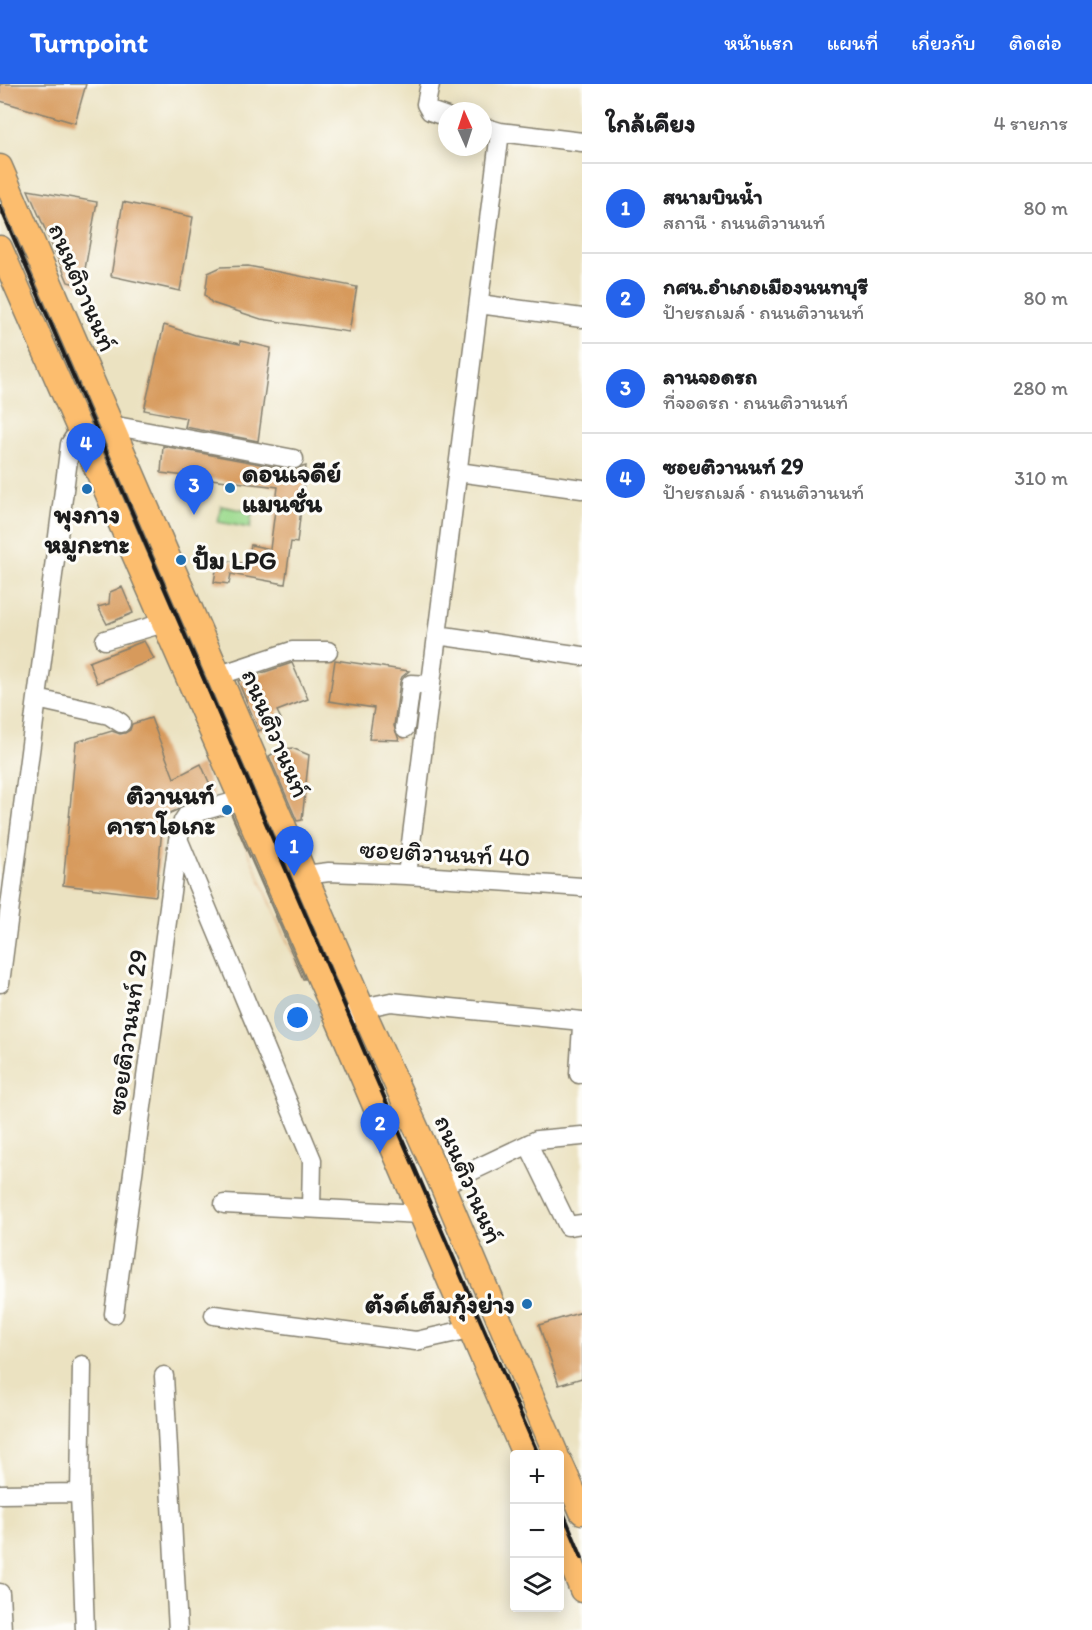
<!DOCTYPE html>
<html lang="th">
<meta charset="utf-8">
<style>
body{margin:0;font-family:Itim,"Playpen Sans Thai",sans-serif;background:#f6f6f6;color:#202124}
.controls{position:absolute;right:18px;bottom:18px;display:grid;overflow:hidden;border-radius:6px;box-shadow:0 3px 15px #0003}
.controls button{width:54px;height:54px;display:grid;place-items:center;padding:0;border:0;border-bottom:2px solid #e0e0e0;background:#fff;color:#202124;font:30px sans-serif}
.compass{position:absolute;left:438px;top:18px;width:54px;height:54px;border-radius:50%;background:#fff;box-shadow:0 3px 15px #0003;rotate:357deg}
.you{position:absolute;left:298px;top:934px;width:21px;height:21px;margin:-15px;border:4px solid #fff;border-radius:50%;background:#1a73e8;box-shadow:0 0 0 9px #1a73e833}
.badge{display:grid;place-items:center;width:39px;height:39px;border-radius:50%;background:#2563eb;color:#fff;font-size:20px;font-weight:700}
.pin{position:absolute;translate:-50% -50px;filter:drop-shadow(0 2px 3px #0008)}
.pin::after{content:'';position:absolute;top:32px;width:21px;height:18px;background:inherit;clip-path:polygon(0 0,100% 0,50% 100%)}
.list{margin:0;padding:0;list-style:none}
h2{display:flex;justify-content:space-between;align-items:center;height:78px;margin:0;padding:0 24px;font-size:26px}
h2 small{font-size:20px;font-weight:400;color:#757577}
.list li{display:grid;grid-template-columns:39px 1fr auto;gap:18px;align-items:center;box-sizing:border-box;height:90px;padding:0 24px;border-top:2px solid #e0e0e0}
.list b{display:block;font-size:22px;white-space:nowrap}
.list p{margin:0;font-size:20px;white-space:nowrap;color:#757577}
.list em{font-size:20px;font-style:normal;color:#757577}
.icon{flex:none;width:33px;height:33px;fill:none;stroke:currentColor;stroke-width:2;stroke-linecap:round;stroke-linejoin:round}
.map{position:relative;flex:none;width:582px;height:1546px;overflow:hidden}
header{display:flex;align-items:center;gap:36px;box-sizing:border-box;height:84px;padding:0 30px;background:#2563eb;color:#fff}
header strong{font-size:28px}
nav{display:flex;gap:33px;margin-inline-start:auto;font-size:21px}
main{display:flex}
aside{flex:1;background:#fff}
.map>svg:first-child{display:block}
</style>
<header>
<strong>Turnpoint</strong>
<nav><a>หน้าแรก</a><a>แผนที่</a><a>เกี่ยวกับ</a><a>ติดต่อ</a></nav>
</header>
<main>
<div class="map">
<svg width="582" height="1546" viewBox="0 0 582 1546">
<rect width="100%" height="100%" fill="#fdfcf7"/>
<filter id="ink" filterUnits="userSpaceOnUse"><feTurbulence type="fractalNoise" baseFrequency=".0167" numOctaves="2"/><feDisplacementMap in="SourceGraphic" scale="12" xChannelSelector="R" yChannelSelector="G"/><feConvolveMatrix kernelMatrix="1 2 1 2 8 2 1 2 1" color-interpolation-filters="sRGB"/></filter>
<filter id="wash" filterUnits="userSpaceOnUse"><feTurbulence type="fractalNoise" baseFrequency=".008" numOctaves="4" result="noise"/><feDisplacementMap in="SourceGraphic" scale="24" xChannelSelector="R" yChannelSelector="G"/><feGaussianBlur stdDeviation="1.35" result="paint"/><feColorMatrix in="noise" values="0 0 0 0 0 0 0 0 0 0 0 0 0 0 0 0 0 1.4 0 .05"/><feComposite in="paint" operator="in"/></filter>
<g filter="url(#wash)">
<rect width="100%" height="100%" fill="#ebe2c1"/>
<path fill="#9cda8e" stroke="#5c7b55" stroke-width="1.5" d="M221,422l31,6 -2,16 -32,-6z"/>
<g id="blocks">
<path fill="#d79a5c" d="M0,0h86l-11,39 -75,-22z
M28,106l69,12 -15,84 -14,-4z
M123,118l70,15 -13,74 -69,-15z
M248,182l109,21 -8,45 -88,-13 -49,-16 -7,-8 3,-22 13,-6z
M164,241l31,10 45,9v-3l31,7 -13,93 -73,-14 2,-9 -43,-8z
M163,362l129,24 14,-4 -9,77 -6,-1 -6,42 -54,-10 -2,10 -15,-2 4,-23 29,5 4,-19 19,4 8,-62 -117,-14z
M122,503l11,26 -26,11 -9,-17 11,-3 1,-12z
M144,557l10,18 -57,24 -8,-21z
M335,576l74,11 -7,6 -2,5 -6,44 5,14 -30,-1 5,-31 -45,-7z
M292,579l16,36 -31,12 4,8 -22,12 -21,-50z
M151,634l23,60 27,-14 14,32 -31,8 -7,6 -14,6 -7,80 -93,-11 13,-143 36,-11 8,3 5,-1 5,-3 2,-6z
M292,664l17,7 -7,65 -5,1 -28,-65 10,-6z
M231,730h1l73,165h-2z
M582,1228v66l-23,7 -20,-60z"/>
</g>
</g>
<g filter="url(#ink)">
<use href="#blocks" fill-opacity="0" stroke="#847f6e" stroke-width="1.5"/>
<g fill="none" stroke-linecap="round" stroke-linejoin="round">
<defs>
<path id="minor" d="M430,0l-4,20 4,7 17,6
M483,43l17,5 82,10
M479,220l103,14
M111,341l183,34
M458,388l124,17
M437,551l145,21
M105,556l59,-17
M220,591l72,-24h36
M37,615l72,16 12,8
M405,644l6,-44 20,1
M179,757l133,319 -1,48
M305,791l24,-3 78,3 175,12
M407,791l93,-743
M0,899l70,-539 9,-14
M339,938l23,-14 29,-6 191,19
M579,990l3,-48
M528,1060l40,82 14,-2
M442,1101l95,-45 45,-4
M224,1120l197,10
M114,1230l64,-474 5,-19 4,-6 54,-15
M214,1231l202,26 54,-12
M82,1281l-2,128 5,137
M164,1292l14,254
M0,1410l80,-1
M0,1509l2,37"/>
<path id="major" d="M0,83l362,841 80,177 114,269
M0,164l339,774 185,432
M560,1378l22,50
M560,1452l22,54"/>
</defs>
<use href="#minor" stroke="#847f6e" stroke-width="21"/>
<use href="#major" stroke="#847f6e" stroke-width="27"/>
<use href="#minor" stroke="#fff" stroke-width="18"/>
<use href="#major" stroke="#fcbd6e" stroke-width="24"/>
<path stroke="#1c1c1c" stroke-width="4" d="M0,122l538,1248
M560,1421l22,53"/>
</g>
</g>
<g fill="#1f6fb2" stroke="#fdfcf7" stroke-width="2">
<circle cx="230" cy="404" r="6"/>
<circle cx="87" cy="405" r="6"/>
<circle cx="181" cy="476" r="6"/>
<circle cx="227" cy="726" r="6"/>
<circle cx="527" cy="1220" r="6"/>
</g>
<g text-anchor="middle" stroke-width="6" stroke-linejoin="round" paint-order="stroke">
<g font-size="26" fill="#1c1c1c" stroke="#fdfcf7">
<text transform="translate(83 203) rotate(67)" y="9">ถนนติวานนท์</text>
<text transform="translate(276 649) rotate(67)" y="9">ถนนติวานนท์</text>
<text transform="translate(445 769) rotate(3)" y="9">ซอยติวานนท์ 40</text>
<text transform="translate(127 948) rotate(-82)" y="9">ซอยติวานนท์ 29</text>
<text transform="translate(469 1095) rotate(67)" y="9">ถนนติวานนท์</text>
</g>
<g font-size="26" font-weight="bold" fill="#1c1c1c" stroke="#fdfcf7" text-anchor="start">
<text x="242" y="398">ดอนเจดีย์<tspan x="242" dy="30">แมนชั่น</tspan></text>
<text x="87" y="439" text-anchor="middle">พุงกาง<tspan x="87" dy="30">หมูกะทะ</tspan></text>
<text x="193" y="485">ปั้ม LPG</text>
<text x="215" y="720" text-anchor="end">ติวานนท์<tspan x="215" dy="30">คาราโอเกะ</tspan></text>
<text x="515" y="1229" text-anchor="end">ตังค์เต็มกุ้งย่าง</text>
</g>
</g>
</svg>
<div class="controls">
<button>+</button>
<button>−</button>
<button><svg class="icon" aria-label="layers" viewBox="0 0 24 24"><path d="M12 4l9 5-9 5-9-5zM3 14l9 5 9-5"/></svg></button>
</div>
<svg class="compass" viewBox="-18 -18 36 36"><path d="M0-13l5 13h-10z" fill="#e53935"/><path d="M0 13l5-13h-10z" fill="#757577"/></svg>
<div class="you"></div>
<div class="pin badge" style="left:294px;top:792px">1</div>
<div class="pin badge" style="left:380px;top:1069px">2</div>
<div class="pin badge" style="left:194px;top:431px">3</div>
<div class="pin badge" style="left:86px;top:389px">4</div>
</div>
<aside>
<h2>ใกล้เคียง<small>4 รายการ</small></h2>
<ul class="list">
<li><span class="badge">1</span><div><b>สนามบินน้ำ</b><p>สถานี · ถนนติวานนท์</p></div><em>80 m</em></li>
<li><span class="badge">2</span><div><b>กศน.อำเภอเมืองนนทบุรี</b><p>ป้ายรถเมล์ · ถนนติวานนท์</p></div><em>80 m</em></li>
<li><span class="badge">3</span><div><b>ลานจอดรถ</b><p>ที่จอดรถ · ถนนติวานนท์</p></div><em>280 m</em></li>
<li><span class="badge">4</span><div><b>ซอยติวานนท์ 29</b><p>ป้ายรถเมล์ · ถนนติวานนท์</p></div><em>310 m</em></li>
</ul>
</aside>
</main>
